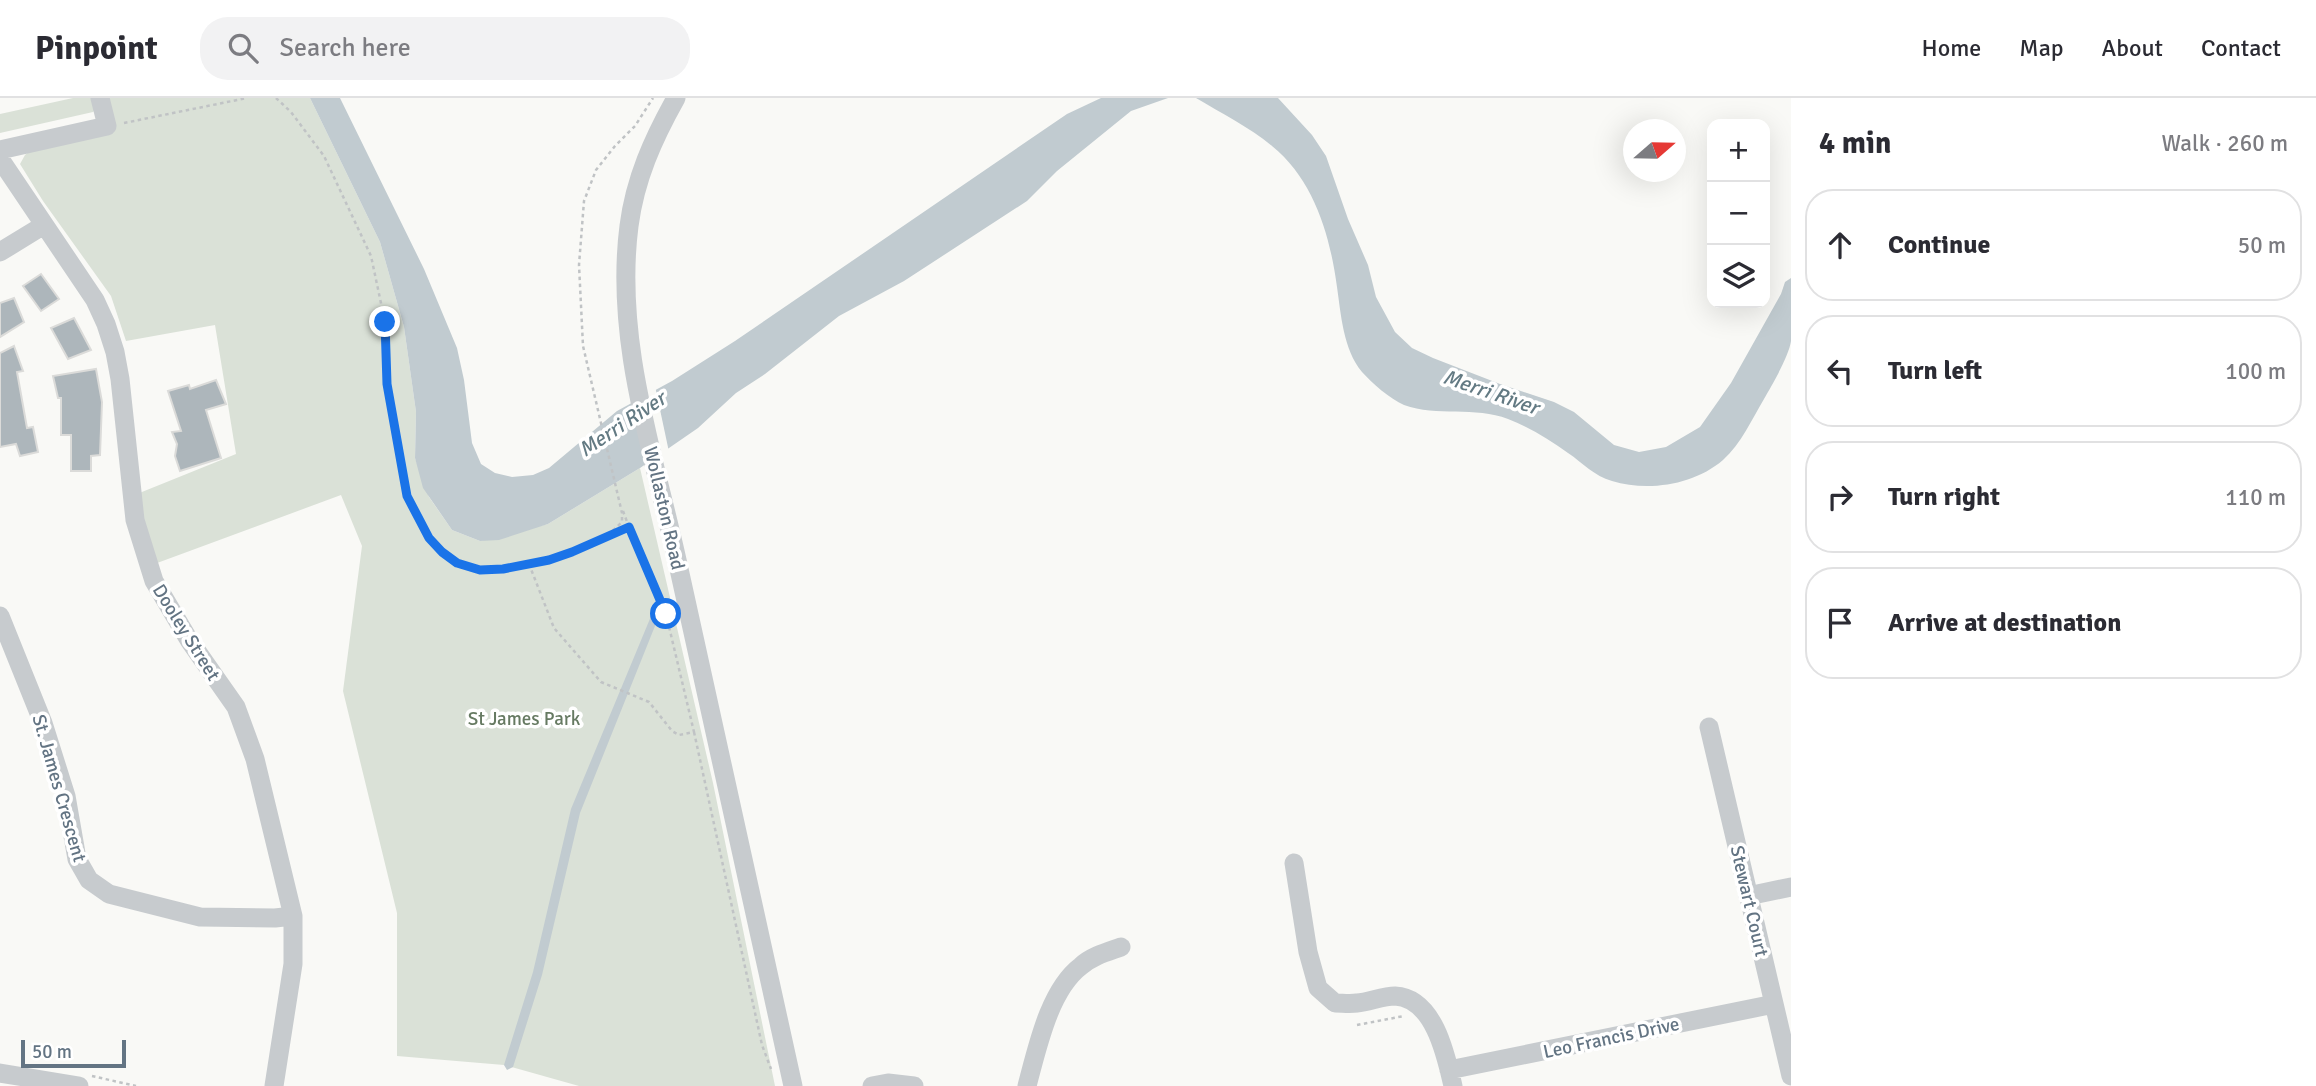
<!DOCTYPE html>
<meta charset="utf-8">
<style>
body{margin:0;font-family:Signika,sans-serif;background:#f2f2f3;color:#2b2b33}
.controls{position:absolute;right:21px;top:21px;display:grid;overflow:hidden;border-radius:14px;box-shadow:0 7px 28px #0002}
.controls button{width:63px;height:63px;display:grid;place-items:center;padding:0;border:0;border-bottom:2px solid #e1e1e2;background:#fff;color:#2b2b33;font:35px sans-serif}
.compass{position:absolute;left:1623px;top:21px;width:63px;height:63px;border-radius:50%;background:#fff;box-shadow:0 7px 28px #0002;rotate:70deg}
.scale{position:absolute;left:21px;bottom:18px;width:105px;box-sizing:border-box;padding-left:7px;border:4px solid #637483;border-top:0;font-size:19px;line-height:24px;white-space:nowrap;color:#637483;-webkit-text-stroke:5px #fff;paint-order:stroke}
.stop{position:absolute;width:21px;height:21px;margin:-16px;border:5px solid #1a73e8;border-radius:50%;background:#fff}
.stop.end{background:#1a73e8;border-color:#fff;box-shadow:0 2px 7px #0008}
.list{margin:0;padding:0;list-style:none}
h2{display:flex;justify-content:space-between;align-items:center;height:91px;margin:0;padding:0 28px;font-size:30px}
h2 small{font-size:23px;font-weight:400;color:#7c7c81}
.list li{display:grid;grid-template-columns:46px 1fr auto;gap:21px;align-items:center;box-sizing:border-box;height:112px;margin:0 14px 14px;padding:0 14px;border:2px solid #e1e1e2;border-radius:28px}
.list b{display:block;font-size:26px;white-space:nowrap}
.list em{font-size:23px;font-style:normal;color:#7c7c81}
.icon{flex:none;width:38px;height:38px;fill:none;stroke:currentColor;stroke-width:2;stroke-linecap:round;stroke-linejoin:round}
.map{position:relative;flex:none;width:1791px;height:988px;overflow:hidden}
header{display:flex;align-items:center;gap:42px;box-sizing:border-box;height:98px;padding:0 35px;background:#fff;border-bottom:2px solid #e1e1e2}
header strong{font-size:33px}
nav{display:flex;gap:38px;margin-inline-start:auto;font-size:24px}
.search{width:490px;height:63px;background:#f2f2f3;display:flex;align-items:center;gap:18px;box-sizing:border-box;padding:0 24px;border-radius:28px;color:#7c7c81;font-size:26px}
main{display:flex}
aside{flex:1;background:#fff}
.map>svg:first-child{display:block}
</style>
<header>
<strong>Pinpoint</strong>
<div class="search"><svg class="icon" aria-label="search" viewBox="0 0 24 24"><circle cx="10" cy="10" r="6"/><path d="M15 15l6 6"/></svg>Search here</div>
<nav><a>Home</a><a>Map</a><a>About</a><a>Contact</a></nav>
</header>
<main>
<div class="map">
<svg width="1791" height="988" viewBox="0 0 1791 988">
<rect width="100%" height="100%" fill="#f9f9f6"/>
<path fill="#dae1d7" d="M73,0h21l2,11 -3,3 -93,21v-19z
M101,0h209l70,144 24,85 12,85 -1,46 14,39 23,33 28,11 68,-17 92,-56 73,315 62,303h-196l-75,-21 -107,-9v-143l-54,-222 19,-145 -21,-51 -192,71 -17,-70 104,-42 -21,-129 -89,16 -15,-45 -68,-95 -23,-37 5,-9 9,-8 74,-17z"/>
<path fill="#c1cbd0" d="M310,0h30l84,171 33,79 7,32 8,63 9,21 14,9 17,4 21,-2 16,-7 68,-57 55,-30 63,-40 332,-227 34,-16h67l-37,13 -74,60 -30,30 -123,80 -65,35 -74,58 -29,19 -38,35 -58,40 -92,56 -49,16 -19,1 -28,-11 -29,-42 -8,-30 1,-46 -12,-85 -24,-85z
M1196,0h82l34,37 14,21 22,63 20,46 8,32 19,35 17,16 21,10 67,26 54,18 20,10 40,33 25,7 27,-5 34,-20 31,-44 50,-89 4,-12 6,-4c0,20 0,43 0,63 -2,15 -19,44 -27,58 -12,20 -23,45 -41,61 -29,25 -75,32 -111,21 -18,-5 -29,-18 -44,-28 -18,-13 -39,-26 -60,-34 -33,-13 -71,-2 -104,-14 -14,-6 -32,-22 -42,-33 -19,-23 -21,-58 -25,-85 -7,-52 -23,-107 -65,-141 -23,-19 -51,-33 -76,-48z
M659,499l4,9 -83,207 -38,162 -29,92 -6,3 -3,-5 29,-93 38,-163z"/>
<path fill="#f9f9f6" d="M655,288l14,66 -20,14 -16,-68z"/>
<path fill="#adb6bb" stroke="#dbdbd9" stroke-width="2" d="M41,176l18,25 -18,12 -18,-25z
M14,200l10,24 -24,15v-34z
M74,220l17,32 -23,9 -17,-31z
M14,248l9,25 -6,1 10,56 6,-1 5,25 -18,4 -4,-12 -16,3v-94z
M96,271l6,33 -2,53 -9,1v15h-20v-36h-10v-37h-3l-5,-22z
M216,282l10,24 -20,6 15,48 -41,13 -5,-15 2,-12 -5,-12 9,-1 -13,-40 21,-6 1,4z"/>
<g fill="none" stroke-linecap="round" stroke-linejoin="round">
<path stroke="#c0c3c5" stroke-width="2.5" stroke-dasharray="3.5 3.5" stroke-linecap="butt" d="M276,0l15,14 33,44 47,100 14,66 2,63 20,111 21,42 29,25 23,7 23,-1 69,-17 36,-17 14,-13v-9l-39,-167 -4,-81 5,-64 12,-31 19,-24 20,-20 18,-28
M124,25l123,-25
M623,413l6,16
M529,466l25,64 47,54 48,20 23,29 7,4 15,-3 -28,-118 -37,-87 -17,7
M694,634l68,313 9,24
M1357,927l47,-9
M92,978l44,10"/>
<path stroke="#c7cbce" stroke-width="19" d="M676,0c-23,41 -41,81 -47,128 -15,116 26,231 50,343 38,173 76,345 114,517
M0,52l107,-24 -7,-28
M0,61l95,141 11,24 9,28 5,27 15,141 19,61 35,59 47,67 19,52 38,157v48l-19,122
M0,154l44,-27
M0,518l43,107 23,73 11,63 12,21 20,14 91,23 75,1 18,-2
M1709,629l82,349
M1294,765l14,89 10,36 17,15c7,0 15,1 22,0 12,-1 26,-7 38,-7 39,2 51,59 58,90
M1748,798l43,-9
M1449,972l325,-66
M0,975l79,13
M872,988l16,-3 26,3
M1027,988c10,-37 22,-96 54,-120 11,-10 26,-14 40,-19"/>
</g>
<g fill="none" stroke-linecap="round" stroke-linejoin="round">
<path stroke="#1a73e8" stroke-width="9" d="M385,224l2,62 20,112 22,42 13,14 15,11 23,7 23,-1 46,-9 23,-8 57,-25 37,87"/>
</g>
<g text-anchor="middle" stroke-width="7" stroke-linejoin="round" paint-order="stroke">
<g font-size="19" fill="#637483" stroke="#fff">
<text transform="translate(665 410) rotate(77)" y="7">Wollaston Road</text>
<text transform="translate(187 534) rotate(58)" y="7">Dooley Street</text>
<text transform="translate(60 690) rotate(74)" y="7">St. James Crescent</text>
<text transform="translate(1750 803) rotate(77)" y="7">Stewart Court</text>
<text transform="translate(1611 939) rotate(-12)" y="7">Leo Francis Drive</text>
</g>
<g font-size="19" fill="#667a62" stroke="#fff">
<text x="524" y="627">St James Park</text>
</g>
<g font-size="21" font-style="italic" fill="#637a83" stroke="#fff">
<text transform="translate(1491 294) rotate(19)" y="7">Merri River</text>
<text transform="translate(622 326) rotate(-34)" y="7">Merri River</text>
</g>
</g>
</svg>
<div class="controls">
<button>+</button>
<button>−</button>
<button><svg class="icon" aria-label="layers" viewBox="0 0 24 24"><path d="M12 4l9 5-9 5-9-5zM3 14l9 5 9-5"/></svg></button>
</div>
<svg class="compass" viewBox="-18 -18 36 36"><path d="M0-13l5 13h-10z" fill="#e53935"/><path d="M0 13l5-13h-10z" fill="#7c7c81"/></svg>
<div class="scale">50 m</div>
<div class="stop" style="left:666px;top:516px"></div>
<div class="stop end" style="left:385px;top:224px"></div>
</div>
<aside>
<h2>4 min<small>Walk · 260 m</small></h2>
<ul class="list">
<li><svg class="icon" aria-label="ahead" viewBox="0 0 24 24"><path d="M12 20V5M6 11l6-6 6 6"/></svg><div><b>Continue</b></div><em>50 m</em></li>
<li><svg class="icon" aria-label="left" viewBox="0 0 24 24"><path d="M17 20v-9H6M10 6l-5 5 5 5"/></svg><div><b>Turn left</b></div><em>100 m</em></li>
<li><svg class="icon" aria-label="right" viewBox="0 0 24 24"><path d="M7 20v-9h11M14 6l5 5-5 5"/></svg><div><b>Turn right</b></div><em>110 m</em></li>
<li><svg class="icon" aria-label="arrive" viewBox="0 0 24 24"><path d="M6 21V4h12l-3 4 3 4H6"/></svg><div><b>Arrive at destination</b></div></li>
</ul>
</aside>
</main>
